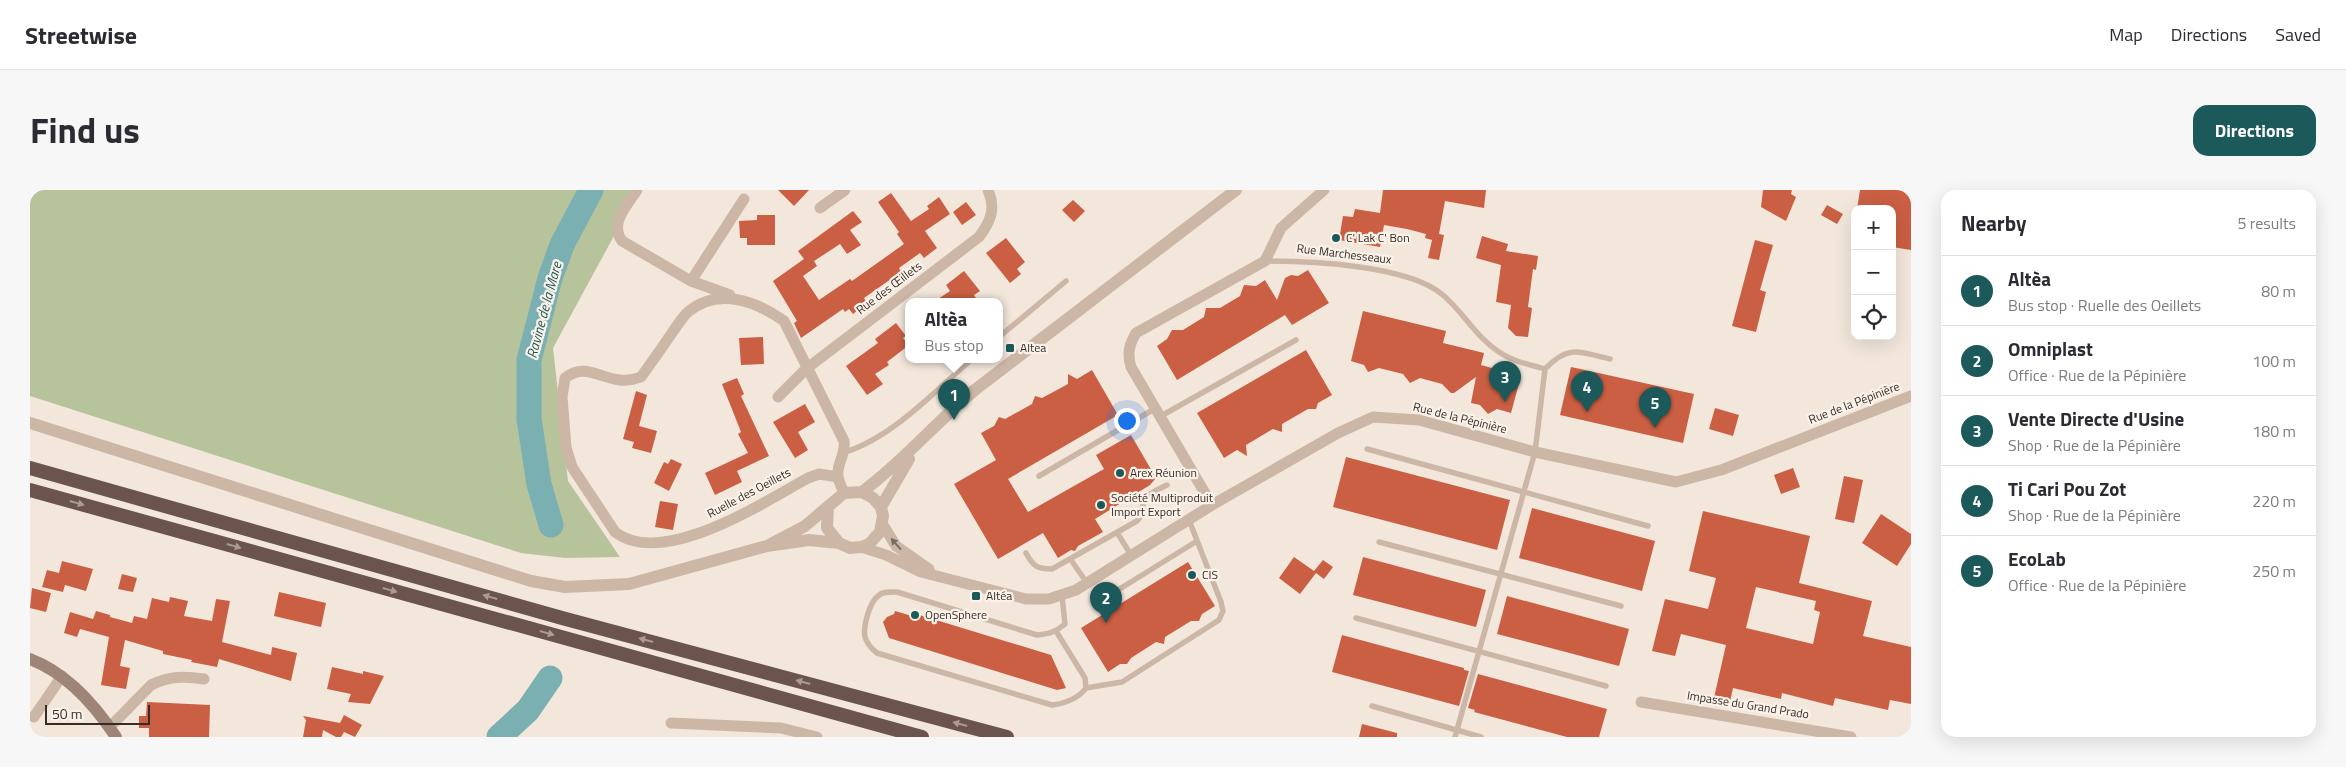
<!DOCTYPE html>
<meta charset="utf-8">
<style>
body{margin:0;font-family:"Titillium Web",sans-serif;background:#f7f7f7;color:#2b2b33}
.controls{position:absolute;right:15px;top:15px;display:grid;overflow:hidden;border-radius:10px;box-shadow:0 5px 20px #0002}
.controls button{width:45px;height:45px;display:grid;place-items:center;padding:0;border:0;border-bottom:1px solid #e1e1e2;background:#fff;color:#2b2b33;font:25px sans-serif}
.scale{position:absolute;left:15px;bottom:12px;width:105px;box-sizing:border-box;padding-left:5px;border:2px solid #382c28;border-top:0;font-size:14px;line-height:18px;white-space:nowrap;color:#382c28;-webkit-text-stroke:4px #faf2e8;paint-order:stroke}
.you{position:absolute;left:1096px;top:230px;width:18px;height:18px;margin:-12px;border:4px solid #fff;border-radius:50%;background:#1a73e8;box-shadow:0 0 0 8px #1a73e833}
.badge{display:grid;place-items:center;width:32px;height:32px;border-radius:50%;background:#1c595b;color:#fff;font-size:16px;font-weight:700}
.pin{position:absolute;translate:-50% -41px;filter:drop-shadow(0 1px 2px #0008)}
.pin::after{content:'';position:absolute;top:26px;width:18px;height:15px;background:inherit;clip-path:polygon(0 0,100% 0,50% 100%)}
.popup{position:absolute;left:875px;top:108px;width:98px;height:65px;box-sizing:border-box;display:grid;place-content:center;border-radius:10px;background:#fff;filter:drop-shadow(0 1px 4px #0005);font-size:16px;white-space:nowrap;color:#7c7c81}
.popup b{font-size:19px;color:#2b2b33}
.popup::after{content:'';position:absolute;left:50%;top:100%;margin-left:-10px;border:10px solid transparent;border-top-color:#fff}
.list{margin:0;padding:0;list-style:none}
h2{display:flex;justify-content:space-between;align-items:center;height:65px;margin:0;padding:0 20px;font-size:21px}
h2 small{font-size:16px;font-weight:400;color:#7c7c81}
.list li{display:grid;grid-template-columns:32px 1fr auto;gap:15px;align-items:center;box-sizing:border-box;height:70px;padding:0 20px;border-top:1px solid #e1e1e2}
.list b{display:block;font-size:19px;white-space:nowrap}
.list p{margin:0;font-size:16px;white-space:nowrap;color:#7c7c81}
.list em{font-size:16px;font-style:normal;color:#7c7c81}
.icon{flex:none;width:28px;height:28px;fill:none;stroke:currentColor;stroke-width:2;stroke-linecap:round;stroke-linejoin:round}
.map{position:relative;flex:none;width:1881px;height:547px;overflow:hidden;border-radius:15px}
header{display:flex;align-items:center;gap:30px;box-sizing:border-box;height:70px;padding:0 25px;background:#fff;border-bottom:1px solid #e1e1e2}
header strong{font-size:24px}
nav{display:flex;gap:28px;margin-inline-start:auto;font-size:18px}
.intro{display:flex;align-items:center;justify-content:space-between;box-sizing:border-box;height:120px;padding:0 30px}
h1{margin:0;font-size:35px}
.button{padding:12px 22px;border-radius:15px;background:#1c595b;color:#fff;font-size:18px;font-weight:700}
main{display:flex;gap:30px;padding:0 30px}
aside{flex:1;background:#fff;border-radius:15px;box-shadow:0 5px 20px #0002}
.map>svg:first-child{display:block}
</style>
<header>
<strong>Streetwise</strong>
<nav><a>Map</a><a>Directions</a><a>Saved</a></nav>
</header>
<div class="intro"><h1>Find us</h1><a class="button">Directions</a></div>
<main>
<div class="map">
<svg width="1881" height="547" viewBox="0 0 1881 547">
<rect width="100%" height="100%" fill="#f3e7dc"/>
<path fill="#b7c39b" d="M0,0h609l-86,158 15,133 52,76 -55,1 -44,-5 -491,-157z"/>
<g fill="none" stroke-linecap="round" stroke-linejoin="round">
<path stroke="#7ab0b1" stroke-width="25" d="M521,335l-12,-41 -10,-65v-59l21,-82 12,-33 29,-55
M469,547l29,-27 22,-32"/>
</g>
<path fill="#ca5f43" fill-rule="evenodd" d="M748,0h31l-15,16z
M1353,0h103l-2,18 -39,-7 -6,33 5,1 -5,25 -11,-2 4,-18 -7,-2 1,-4 -19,-5 -23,-4 -4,22 -41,-7 4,-24 10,1 2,-8 25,4z
M1733,0h29l-1,4 5,3 -10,24 -25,-14z
M1830,0h51v60l-19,-3v-38h-35z
M861,3l20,28 18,-12 -2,-3 12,-9 11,17 -25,17 12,17 -13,10 -4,-5 -21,15 2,4 -37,26 3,5 -14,11 -4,-5 -4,3 -2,-3 -42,29 -7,-15 3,-2 -24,-40 31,-22 -6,-8 55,-40 9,11 -12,8 11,15 -14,9 -7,-10 -26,17 3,5 -14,10 16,24 31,-21 2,2 52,-37 -7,-10 2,-2 -21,-30z
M1043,10l12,11 -11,11 -12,-12z
M936,12l10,13 -14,10 -9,-13z
M1797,15l16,9 -6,10 -16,-9z
M727,25h18v30h-28v-7h-7l-1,-17 18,-1z
M1452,46l26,8 -2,7 32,5 -2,14 -3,-1 -5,38 4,1 -4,29 -12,-1 -8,-8 3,-23 -15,-3 5,-37 -25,-7z
M976,48l19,24 -8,7 4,5 -11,9 -24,-30z
M1725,50l18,5 -13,45 6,2 -10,40 -24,-6z
M1278,80l21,33 -37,22 -7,-10 -108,65 -20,-34 10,-7 5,-9h11l21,-13 2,-9h14l20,-12 4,-11 12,1 9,-6 12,20 8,-22 6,-3 7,1z
M934,81l16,20 -6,4 4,6h-43l15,-10 -4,-6z
M1333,121l83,20 -3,12 41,10 -3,12 40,11 -10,37 -14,-4 -9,5 -8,-9 -9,-2 5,-26 -22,16h-3l-9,-9 -22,-6 -10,5 -7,-9 -24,-6 -11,4 -4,-7 -13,-4z
M866,133l10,13 -3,2 6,7 -22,17 2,3 -14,9 8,10 -16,11 -21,-29 32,-23 -3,-4z
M733,147l1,27 -23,1 -2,-27z
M1276,160l26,45 -14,8 -2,6h-8l-26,15v8l-9,-3 -27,16 1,11 -10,-6 -13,8 -27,-45z
M1541,177l123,27 -11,49 -123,-28z
M1062,180l26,45 -110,64 20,33 76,-43 -8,-14 35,-20 25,43 -6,7 -55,34 8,13 -25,14 -3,5 -4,-1 -13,8 -15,-25 -45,26 -44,-75 42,-24 -15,-27 13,-7 5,-9 6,2 27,-15 3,-8 7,2 26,-14v-10l9,5z
M707,188l7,16 -3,2 28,60 -32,15 5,11 -27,13 -10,-22 43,-20 -10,-19 3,-2 -19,-48z
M606,201l11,4 -8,31 18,5 -6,22 -19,-5 2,-6 -11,-3z
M775,214l10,18 -17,10 10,18 -13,8 -22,-36z
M1685,218l24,7 -6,21 -24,-7z
M1316,267l164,43 -13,50 -164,-43z
M641,269l11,5 -13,27 -15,-8 10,-21 4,2z
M1763,278l7,19 -19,7 -7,-19z
M1814,286l19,4 -9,43 -19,-4z
M630,311l18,3 -5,26 -18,-3z
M1502,318l123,33 -13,50 -123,-33z
M1673,321l107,25 -11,47 73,18 -9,35 48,11v57l-21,-4 -2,10 -53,-12 -2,8 -51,-13 -1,6 -48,-11 -4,18 -16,-4 13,-57 -45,-11 -6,22 -23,-5 13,-52 43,10 8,-31 -27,-7zM1726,397l60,14 -2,9 6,2 -7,32 -67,-16z
M1851,324l30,20v10l-14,22 -35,-23z
M1264,367l20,14 9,-11 10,7 -9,12 -8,-6 -16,21 -21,-16z
M1333,367l123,33 -10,37 -123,-32z
M32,371l31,8 -7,22 -21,-6 -2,7 -21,-5 5,-17 12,3z
M1158,372l27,44 -13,8 -3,7h-8l-26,16 -1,7 -8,-2 -25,16 -4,6h-7l-12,8 -27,-44z
M92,384l15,4 -4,14 -15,-3z
M2,398l19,5 -5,19 -16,-4z
M249,402l47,11 -5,24 -47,-11z
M1477,406l122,33 -10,37 -122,-32z
M140,407l18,4 -4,15 28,5 4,-22 14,2 -8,41 49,13 1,-8 25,6 -6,28 -72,-22 -2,8 -26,-5 1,-2 -29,-6v-3l-38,-11 -5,26 10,2 -4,21 -25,-4 8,-48 -29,-8 -3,8 -13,-4 6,-21 23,7 3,-8 14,4v2l22,6 2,-7 13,3 5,-21 17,4z
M865,421l17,5 1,-3 138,42 15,33 -9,2 -168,-52 -6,-16 4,-5 7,-3z
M1312,445l122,33v2l5,1 -10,35 -127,-34z
M302,477l31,7v-3l21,5 -14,28 -22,-2 3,-8 -24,-5z
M1448,484l129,35 -8,28h-32l-93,-25 1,-2 -7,-2z
M117,512l63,3 -1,32h-60v-9h-10v-12h7z
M314,525l18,10 -7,12 -11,-5 -3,5h-5l-13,-7 -1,7h-19l3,-17 -3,-4 37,7z
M1332,534l35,9v4h-38z"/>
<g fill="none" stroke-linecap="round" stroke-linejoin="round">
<path stroke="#ccb7a7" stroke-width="5.5" d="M1235,71c45,0 143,4 178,34 20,17 33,42 56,57 13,9 31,13 46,17
M969,147l67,-56
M1515,179c24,-25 34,-17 65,-10
M1131,226l135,-76
M1337,259l281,77
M815,262c47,-14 91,-62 127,-93
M1009,286l117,-68
M1088,344l13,21
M1349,352l242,64
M996,363c7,13 11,16 26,16l85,-48c7,-7 3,-15 9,-23 4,-6 15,-10 21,-13
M1041,370l16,23
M1080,405l87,-54
M1326,428l250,68
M1026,441l29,47 1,10c-7,10 -22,16 -34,17l-175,-52c-5,-4 -10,-9 -12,-16 -2,-10 4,-34 13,-41 5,-5 12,-4 19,-4l140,43c12,-1 19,-3 28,-11l-3,-28
M1056,498l36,-6 97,-62 4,-9 -2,-9 -32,-82
M1342,516l109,31
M1425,547l80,-285 10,-83"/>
<path stroke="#ccb7a7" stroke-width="11" d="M607,0c-10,16 -28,33 -15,51l69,40 39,14
M790,18l25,-18
M661,91l53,-82
M748,207l28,-28 173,-132c12,-16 17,-29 9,-47
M808,287l-19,-3 -11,4c-44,24 -145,91 -193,54l-43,-65 -6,-20 -4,-50 3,-19c25,-20 43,12 76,-1 11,-15 22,-31 33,-47 4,-5 9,-14 14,-18 30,-25 68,-11 96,9l60,120c2,14 -8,23 -6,36 1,5 4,11 6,16
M1182,315l-81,-138c-4,-14 -2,-22 5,-34l129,-72 16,-33 43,-38
M853,335l13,21 33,23
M831,357l25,8 35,17 105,27h23l27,-9 136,-85 126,-72 35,-16 46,3 116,32 141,30 45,-12 190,-74
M1611,512l210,35
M4,527l28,-41
M641,533l110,5 36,9
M80,537l41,-42c18,-9 33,-9 53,-6"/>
<path stroke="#ccb7a7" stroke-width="12" d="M0,233l501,158 34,6 64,-3 138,-38 42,-6 30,3 11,5 11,-1 8,-3 11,-12 3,-16 -2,-9 -8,-9 -11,-6 -18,1 -39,33 -38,20
M832,302c42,-31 74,-70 114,-103l260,-199
M851,317l28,-48
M798,318l-1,20 12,15"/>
<path stroke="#9f8578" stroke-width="12" d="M0,469c37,14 65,46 86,78"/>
<path stroke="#6a544c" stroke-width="14" d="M0,278l532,150 445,119
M0,300l892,247"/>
</g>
<defs><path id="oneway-solid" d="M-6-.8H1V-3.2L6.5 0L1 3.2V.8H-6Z" transform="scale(1.25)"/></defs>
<g fill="#ab9b92">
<use href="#oneway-solid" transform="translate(47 313) rotate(16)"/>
<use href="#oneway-solid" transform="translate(204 356) rotate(16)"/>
<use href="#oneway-solid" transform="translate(360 400) rotate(16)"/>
<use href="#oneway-solid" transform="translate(460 407) rotate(-164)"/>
<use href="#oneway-solid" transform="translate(517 443) rotate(16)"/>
<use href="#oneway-solid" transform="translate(616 450) rotate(-165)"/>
<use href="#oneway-solid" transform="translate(773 492) rotate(-165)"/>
<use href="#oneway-solid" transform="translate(930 534) rotate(-165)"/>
</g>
<use fill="#7b6b61" href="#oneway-solid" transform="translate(866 354) rotate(-131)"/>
<g fill="#1c595b" stroke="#faf2e8" stroke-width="2">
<circle cx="1306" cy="48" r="5"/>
<rect x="975" y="153" width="10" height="10" rx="2.5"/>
<circle cx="1090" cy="283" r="5"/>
<circle cx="1071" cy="315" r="5"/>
<circle cx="1162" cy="385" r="5"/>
<rect x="941" y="401" width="10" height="10" rx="2.5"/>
<circle cx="885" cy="425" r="5"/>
</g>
<g text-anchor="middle" stroke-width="4.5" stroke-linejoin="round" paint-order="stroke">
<g font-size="12" fill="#382c28" stroke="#faf2e8" text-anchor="start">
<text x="1316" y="52">C' Lak C' Bon</text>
<text x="990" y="162">Altea</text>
<text x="1100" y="287">Arex Réunion</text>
<text x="1081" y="312">Société Multiproduit<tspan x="1081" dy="14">Import Export</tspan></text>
<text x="1172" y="389">CIS</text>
<text x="956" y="410">Altéa</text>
<text x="895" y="429">OpenSphere</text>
</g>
<g font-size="12" fill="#382c28" stroke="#faf2e8">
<text transform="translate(1314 64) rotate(7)" y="4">Rue Marchesseaux</text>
<text transform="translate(859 98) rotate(-37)" y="4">Rue des Œillets</text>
<text transform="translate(1824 213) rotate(-21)" y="4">Rue de la Pépinière</text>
<text transform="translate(1430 228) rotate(14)" y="4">Rue de la Pépinière</text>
<text transform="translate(719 303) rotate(-28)" y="4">Ruelle des Oeillets</text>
<text transform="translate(1718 515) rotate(9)" y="4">Impasse du Grand Prado</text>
</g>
<g font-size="14" font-style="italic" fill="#1c595b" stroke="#faf2e8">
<text transform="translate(514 120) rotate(-75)" y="5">Ravine de la Mare</text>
</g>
</g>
</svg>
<div class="controls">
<button>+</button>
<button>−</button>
<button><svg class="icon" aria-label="locate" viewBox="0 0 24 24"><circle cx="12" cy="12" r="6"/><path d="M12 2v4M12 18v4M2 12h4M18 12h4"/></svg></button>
</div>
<div class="scale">50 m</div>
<div class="you"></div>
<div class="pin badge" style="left:924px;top:230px">1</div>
<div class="popup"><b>Altèa</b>Bus stop</div>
<div class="pin badge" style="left:1076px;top:433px">2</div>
<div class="pin badge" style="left:1475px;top:212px">3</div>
<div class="pin badge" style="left:1557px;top:222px">4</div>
<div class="pin badge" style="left:1625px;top:238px">5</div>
</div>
<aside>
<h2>Nearby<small>5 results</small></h2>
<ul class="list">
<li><span class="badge">1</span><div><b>Altèa</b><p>Bus stop · Ruelle des Oeillets</p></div><em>80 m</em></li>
<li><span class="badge">2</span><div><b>Omniplast</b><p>Office · Rue de la Pépinière</p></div><em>100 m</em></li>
<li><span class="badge">3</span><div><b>Vente Directe d'Usine</b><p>Shop · Rue de la Pépinière</p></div><em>180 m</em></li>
<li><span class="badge">4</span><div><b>Ti Cari Pou Zot</b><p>Shop · Rue de la Pépinière</p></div><em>220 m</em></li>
<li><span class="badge">5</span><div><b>EcoLab</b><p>Office · Rue de la Pépinière</p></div><em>250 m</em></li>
</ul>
</aside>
</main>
